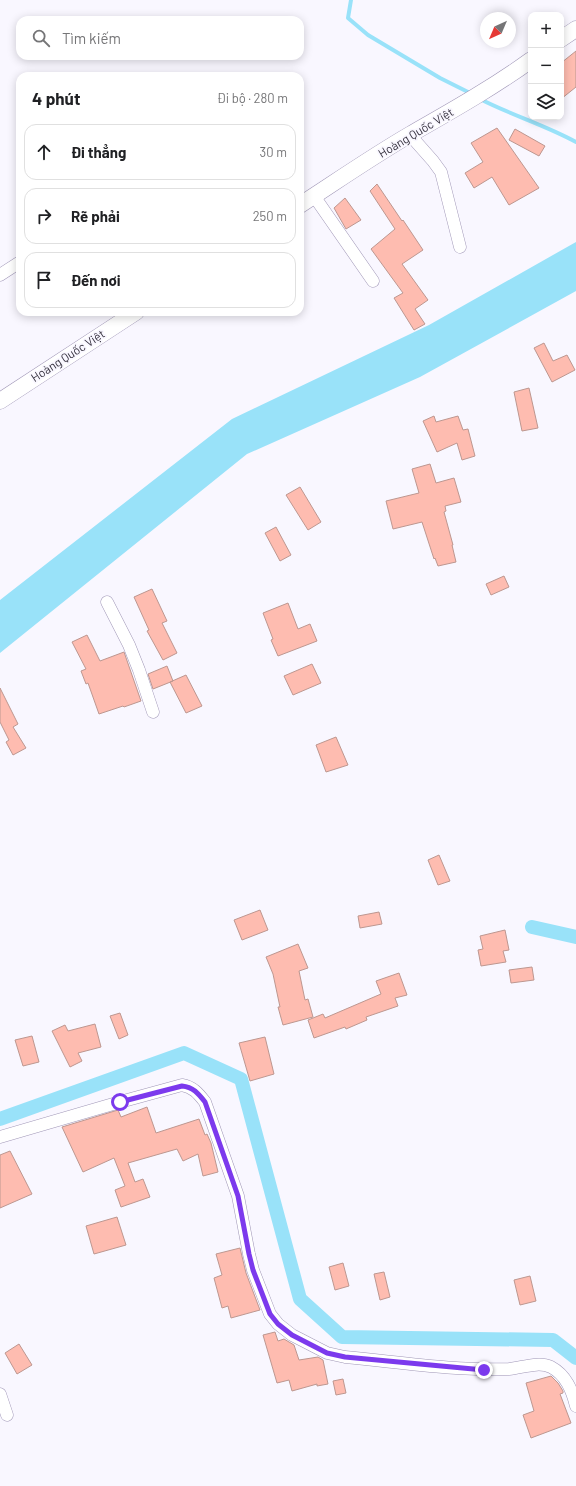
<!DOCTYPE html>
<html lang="vi">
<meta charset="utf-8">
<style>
body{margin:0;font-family:Barlow,sans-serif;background:#f6f6f6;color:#202124}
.controls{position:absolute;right:12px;top:12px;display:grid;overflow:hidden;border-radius:8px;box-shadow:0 2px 10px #0003}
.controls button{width:36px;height:36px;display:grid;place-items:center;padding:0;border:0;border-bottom:1px solid #e0e0e0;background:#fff;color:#202124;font:20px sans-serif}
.compass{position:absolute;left:480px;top:12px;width:36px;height:36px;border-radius:50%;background:#fff;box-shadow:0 2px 10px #0003;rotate:224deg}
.stop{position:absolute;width:12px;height:12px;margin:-9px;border:3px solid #7c3aed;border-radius:50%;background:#fff}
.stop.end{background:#7c3aed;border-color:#fff;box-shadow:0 1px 4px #0008}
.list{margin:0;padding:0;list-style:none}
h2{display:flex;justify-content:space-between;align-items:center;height:52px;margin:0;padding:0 16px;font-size:17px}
h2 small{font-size:13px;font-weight:400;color:#757577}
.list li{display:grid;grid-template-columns:26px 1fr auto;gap:12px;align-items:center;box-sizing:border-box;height:56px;margin:0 8px 8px;padding:0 8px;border:1px solid #e0e0e0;border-radius:12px}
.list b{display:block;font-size:15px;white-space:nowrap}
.list em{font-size:13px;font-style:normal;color:#757577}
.icon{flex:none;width:22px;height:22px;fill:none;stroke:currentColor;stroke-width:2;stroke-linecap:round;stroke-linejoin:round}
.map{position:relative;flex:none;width:576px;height:1486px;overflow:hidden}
.search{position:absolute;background:#fff;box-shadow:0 2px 10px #0003;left:16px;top:16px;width:288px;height:44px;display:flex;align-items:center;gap:10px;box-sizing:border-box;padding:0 14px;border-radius:12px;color:#757577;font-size:15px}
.panel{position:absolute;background:#fff;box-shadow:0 2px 10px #0003;left:16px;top:72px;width:288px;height:244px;border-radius:12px}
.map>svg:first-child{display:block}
</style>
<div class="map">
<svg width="576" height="1486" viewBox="0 0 576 1486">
<rect width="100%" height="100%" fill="#f9f7ff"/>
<path fill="#99e2f9" d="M576,242v49l-156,86 -173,77 -247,199v-53l232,-181 197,-94z"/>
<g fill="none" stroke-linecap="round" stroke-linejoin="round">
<path stroke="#99e2f9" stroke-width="4" d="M351,0l-3,18 20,17 72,43 32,16
M480,99c31,16 65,26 96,43"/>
<path stroke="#99e2f9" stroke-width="14" d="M532,927l44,10
M0,1119l184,-66 57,26 59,220 42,38 211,3 23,18"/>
</g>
<path fill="#febcb0" stroke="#bd9790" d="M576,51v36l-15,12v-36z
M497,128l42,60 -30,17 -17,-28 -18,11 -9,-15 18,-11 -12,-19z
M515,129l30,17 -6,10 -30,-16z
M377,184l25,37 1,-1 20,30 -21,14 26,36 -13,9 10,15 -11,6 -20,-32 9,-5 -32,-44 24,-20 -25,-38z
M345,198l16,22 -15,9 -12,-21z
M544,343l9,18 14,-6 8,15 -23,12 -18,-34z
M529,388l9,40 -16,3 -8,-39z
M434,416l2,6 22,-6 5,14 5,-1 7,27 -13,4 -5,-17 -20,9 -14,-31z
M430,464l6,19 18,-5 7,24 -16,4 1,5 -2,1 9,33h-1l4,17 -18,4 -3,-8 -1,1 -12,-37 -29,7 -7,-28 33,-8 -7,-24z
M300,487l21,35 -13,8 -22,-35z
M276,527l15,28 -11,6 -15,-28z
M504,576l5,11 -18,8 -5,-11z
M152,589l15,32 -5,2 15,30 -14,7 -16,-29 2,-1 -15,-33z
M288,603l10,26 12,-5 7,17 -39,15 -7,-16 2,-1 -10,-26z
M87,635l13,26 24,-9 17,49 -17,6 -1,-1 -24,8 -11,-31 -2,1 -5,-13 5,-2 -14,-27z
M312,664l9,19 -28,12 -9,-19z
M167,666l6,15 -20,8 -5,-15z
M186,675l16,31 -16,7 -16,-31z
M0,688l18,36 -5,3 13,21 -13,7 -7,-13 3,-2 -9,-18z
M336,737l12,28 -22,7 -10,-27z
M439,855l11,26 -12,4 -10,-25z
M260,910l8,20 -26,10 -8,-20z
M379,912l3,12 -22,4 -2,-12z
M505,930l4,20 -6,1 3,11 -25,4 -3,-16 5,-1 -3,-13z
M298,944l10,24 -9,3 6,29 3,-1 5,18 -30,8 -5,-18h2l-7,-33 -7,-17z
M532,967l2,13 -23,3 -2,-13z
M399,973l8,22 -12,3 3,8 -32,11 1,3 -21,9 -1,-2 -31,11 -6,-18 15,-6 2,4 56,-24 -5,-13z
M120,1013l8,22 -9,4 -9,-23z
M95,1024l6,23 -23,6 4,8 -12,6 -18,-36 13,-6 3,6z
M32,1036l7,26 -16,4 -8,-26z
M265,1037l9,37 -24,7 -11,-38z
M147,1107l9,26 43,-14 6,16 2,-1 4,9 7,29 -15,4 -5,-22 -15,7 -6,-12 -49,14 7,19 8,-3 7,18 -29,10 -6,-17 10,-4 -11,-28 -31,14 -21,-45 56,-17 3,7z
M10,1151l22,43 -32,14v-53z
M117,1217l9,28 -32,9 -8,-28z
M240,1248l6,25 14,37 -29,8 -3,-12 -6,2 -8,-30 8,-3 -6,-21z
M343,1263l6,23 -14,4 -6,-23z
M384,1272l6,25 -10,3 -6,-26z
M530,1276l6,25 -16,4 -6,-25z
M275,1332l3,9 6,-2 10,6 5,15 19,-3 5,3 5,24 -11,2v-2l-25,7 -3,-11 -12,3 -14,-48z
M19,1344l13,21 -15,9 -12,-21z
M551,1376l7,7 5,8v2l-3,1 11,29 -40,15 -8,-23 11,-4 -8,-28z
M343,1379l3,14 -10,2 -3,-14z"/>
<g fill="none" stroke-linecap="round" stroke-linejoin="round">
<defs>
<path id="minor" d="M410,135l23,26 8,11 19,75
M314,196l59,85
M0,275l20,-13
M107,602l22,43 10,25 14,42
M0,1137l120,-35 62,-17c11,2 16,8 23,17l33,94 11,58 4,16 17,44 8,10 14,11 35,18 18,4c54,5 109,14 164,12 13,-1 29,-8 42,-2 15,8 21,23 25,39
M0,1394l7,21"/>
<path id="tertiary" d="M561,39l15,-10
M300,205c37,-24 73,-49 111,-71 42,-24 81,-46 120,-74
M0,401l136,-89"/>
</defs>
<use href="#minor" stroke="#a097b7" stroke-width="13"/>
<use href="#tertiary" stroke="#a097b7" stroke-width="17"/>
<use href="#minor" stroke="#fff" stroke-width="12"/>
<use href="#tertiary" stroke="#fff" stroke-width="16"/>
</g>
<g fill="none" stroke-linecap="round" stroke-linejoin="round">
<path stroke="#7c3aed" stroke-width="5" d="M120,1102l62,-16c11,1 16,7 23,16l33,94 11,58 4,16 17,44 8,10 14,11 35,18 18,4 139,13"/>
</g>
<g text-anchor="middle" stroke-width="3.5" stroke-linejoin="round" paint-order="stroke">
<g font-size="12" fill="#35313e" stroke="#f9f7ff">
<text transform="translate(416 133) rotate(-31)" y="4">Hoàng Quốc Việt</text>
<text transform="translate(68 356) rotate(-33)" y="4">Hoàng Quốc Việt</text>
</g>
</g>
</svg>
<div class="controls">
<button>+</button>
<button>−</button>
<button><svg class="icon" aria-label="layers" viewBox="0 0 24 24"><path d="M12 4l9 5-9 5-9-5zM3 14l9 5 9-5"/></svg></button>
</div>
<svg class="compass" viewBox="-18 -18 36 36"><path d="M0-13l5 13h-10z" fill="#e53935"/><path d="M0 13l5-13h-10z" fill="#757577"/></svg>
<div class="stop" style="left:120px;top:1102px"></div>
<div class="stop end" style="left:484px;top:1370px"></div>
<div class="search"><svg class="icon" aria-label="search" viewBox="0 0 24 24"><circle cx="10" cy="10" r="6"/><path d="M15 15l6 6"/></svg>Tìm kiếm</div>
<section class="panel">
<h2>4 phút<small>Đi bộ · 280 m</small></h2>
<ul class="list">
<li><svg class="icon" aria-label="ahead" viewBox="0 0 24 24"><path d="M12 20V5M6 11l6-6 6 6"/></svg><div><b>Đi thẳng</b></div><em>30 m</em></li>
<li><svg class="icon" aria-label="right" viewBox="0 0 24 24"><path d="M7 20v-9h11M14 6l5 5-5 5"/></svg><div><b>Rẽ phải</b></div><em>250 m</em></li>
<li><svg class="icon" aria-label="arrive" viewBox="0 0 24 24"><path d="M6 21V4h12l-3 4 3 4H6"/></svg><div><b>Đến nơi</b></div></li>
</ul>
</section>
</div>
